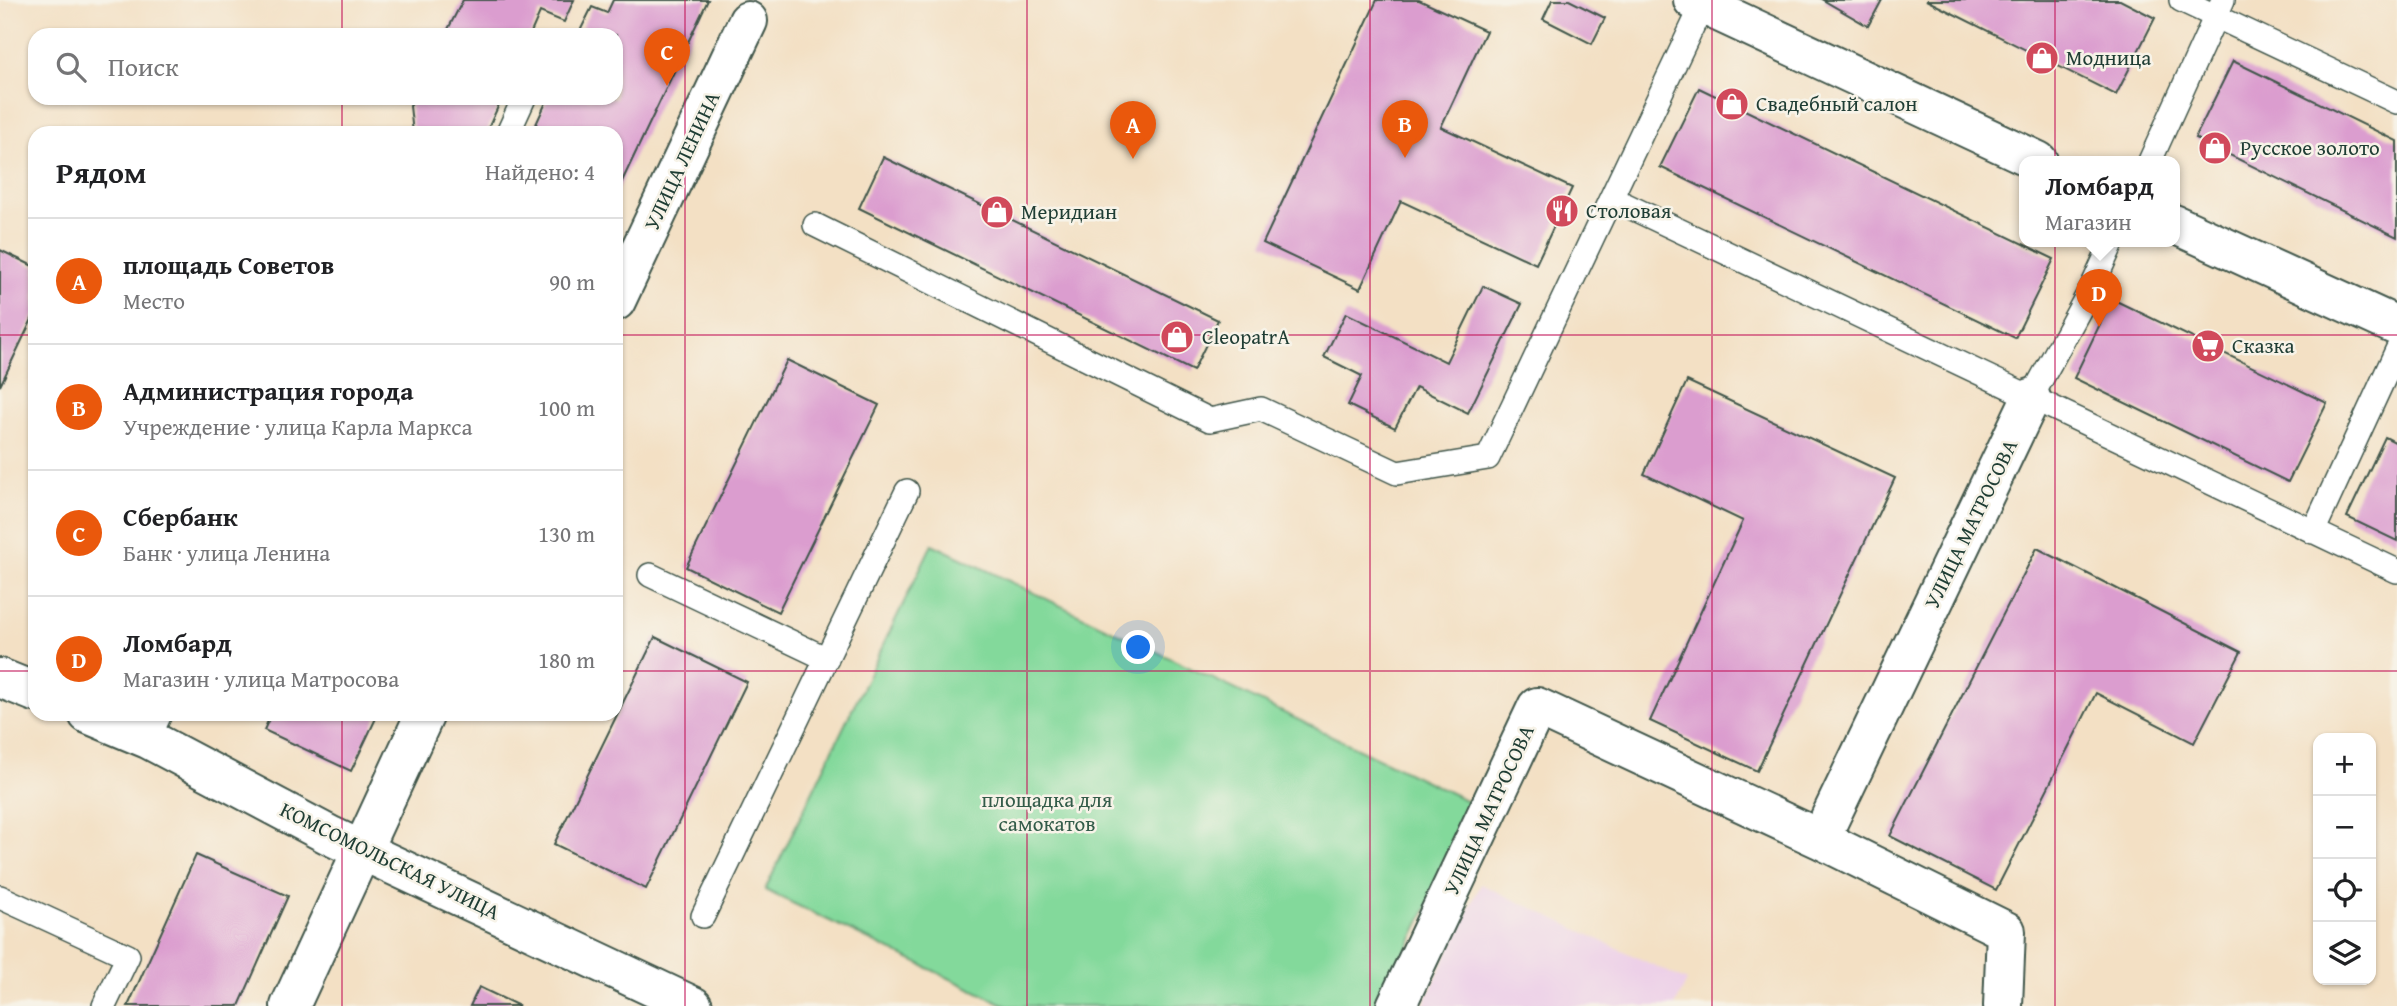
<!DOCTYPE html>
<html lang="ru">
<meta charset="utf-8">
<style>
body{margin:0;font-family:"Gentium Book Plus",serif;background:#f2f2f2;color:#202124}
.controls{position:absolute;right:21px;bottom:21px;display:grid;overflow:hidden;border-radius:14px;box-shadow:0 2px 5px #0004}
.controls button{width:63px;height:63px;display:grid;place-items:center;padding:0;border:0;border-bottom:2px solid #e0e0e0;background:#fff;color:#202124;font:35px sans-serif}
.you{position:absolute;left:1139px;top:648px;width:24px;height:24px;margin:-18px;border:5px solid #fff;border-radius:50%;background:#1a73e8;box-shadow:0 0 0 10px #1a73e833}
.badge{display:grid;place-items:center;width:46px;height:46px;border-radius:50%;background:#ea580c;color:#fff;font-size:23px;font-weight:700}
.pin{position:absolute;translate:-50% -58px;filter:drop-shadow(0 2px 4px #0008)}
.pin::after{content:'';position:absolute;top:37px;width:24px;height:21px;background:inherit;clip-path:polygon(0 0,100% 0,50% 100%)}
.popup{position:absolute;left:2019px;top:156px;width:161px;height:91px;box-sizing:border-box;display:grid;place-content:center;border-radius:14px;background:#fff;filter:drop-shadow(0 2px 5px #0005);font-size:23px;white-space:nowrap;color:#757577}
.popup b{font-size:26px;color:#202124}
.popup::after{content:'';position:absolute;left:50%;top:100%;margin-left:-14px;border:14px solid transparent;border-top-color:#fff}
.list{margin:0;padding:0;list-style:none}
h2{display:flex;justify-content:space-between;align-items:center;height:91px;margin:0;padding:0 28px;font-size:30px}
h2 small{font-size:23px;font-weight:400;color:#757577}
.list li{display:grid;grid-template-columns:46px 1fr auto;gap:21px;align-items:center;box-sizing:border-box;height:126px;padding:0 28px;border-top:2px solid #e0e0e0}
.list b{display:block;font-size:26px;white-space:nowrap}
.list p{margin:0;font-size:23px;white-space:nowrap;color:#757577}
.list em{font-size:23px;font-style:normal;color:#757577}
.icon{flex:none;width:38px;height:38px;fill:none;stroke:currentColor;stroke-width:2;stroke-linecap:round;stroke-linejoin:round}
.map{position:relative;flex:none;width:2397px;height:1006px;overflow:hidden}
.search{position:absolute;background:#fff;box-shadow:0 2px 5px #0004;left:28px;top:28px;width:595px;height:77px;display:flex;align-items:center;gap:18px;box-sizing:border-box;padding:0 24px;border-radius:21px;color:#757577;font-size:26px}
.panel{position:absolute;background:#fff;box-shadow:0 2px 5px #0004;left:28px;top:126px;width:595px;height:595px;border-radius:21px}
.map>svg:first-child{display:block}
</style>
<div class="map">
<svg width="2397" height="1006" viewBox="0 0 2397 1006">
<rect width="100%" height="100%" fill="#f7f3e8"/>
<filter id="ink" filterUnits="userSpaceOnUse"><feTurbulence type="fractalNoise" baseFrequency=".0143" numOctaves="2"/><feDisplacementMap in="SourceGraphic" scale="14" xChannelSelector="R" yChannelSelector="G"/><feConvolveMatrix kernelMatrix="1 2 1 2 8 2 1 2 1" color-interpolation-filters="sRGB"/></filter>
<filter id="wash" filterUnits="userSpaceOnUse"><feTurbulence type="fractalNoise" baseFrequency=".00686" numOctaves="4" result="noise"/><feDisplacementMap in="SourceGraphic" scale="28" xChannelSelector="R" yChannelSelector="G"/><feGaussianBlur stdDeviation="1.57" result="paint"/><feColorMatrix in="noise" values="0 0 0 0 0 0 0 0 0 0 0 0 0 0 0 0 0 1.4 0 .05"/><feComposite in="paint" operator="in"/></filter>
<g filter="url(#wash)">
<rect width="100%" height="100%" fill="#f3e0c4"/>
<path fill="#edd0e8" d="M1481,884l206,97 -12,25h-252z"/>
<path fill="#83d99b" stroke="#518b68" stroke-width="2" d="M932,544l544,261 -96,201h-373l-242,-116z"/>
<g id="blocks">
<path fill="#db9dcf" d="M463,0h111l-10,22 -24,-10 -10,23h-85z
M613,0h95l-92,194v-61h-84l16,-35h68v-63h-38l14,-28 15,6z
M1377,0h42l67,31 -45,96 131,61 -36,76 -135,-63 -41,88 -97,-46z
M1552,0h17l36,18 -13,26 -49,-25z
M1823,0h59l-14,26z
M1926,0h194l35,18 -39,77z
M2233,61l164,80v96l-202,-99z
M1699,88l355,171 -39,79 -355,-171z
M414,98h88l-16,35h-73l-3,-27z
M883,157l335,163 -25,51 -334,-163z
M0,250l35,17v46l-35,73z
M1483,286l39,18 -54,109 -52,-26 -21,41 -47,-23 14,-29 -38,-19 22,-44 100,49z
M2112,299l215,104 -39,79 -214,-104z
M787,360l92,45 -101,207 -92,-45z
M1687,381l208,97 -138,293 -107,-50 93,-200 -99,-47z
M2385,437l12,6v98l-50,-24z
M2037,548l204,104 -47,91 -98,-50 -100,197 -106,-54z
M655,637l92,45 -101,207 -92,-45z
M271,714h107l-27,57 -87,-41z
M196,855l92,41 -49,110h-111z
M479,987l40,19h-49z"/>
</g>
</g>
<g filter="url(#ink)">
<use href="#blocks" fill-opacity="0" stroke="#3f554a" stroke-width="2"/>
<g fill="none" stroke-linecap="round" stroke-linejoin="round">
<defs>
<path id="service" d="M2181,0l216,102
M508,133l16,-35
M2150,161l73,-161
M1611,198l786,373
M815,225l395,195 51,-11 136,64 91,-15 215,-454
M2031,398l61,-111 21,-46
M2313,532l84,-182
M650,575l177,84
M148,739l12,-25
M0,897l128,59 -24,50
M703,916l204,-425"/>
<path id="minor" d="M616,301l132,-280
M0,678l35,14
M88,714l60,25 183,97 362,170
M290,1006l135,-292
M1396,1006l141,-299 283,132
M2003,1006l3,-75 -186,-92 211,-441"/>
<path id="secondary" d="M1693,0l345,161
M2174,224l223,102"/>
</defs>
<use href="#service" stroke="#3f554a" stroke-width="26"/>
<use href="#minor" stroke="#3f554a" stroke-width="42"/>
<use href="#secondary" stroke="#3f554a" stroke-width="42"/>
<use href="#service" stroke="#fff" stroke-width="23"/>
<use href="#minor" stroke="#fff" stroke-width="38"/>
<use href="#secondary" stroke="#fff" stroke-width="38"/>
</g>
</g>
<path fill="none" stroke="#c2185b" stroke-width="2" stroke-opacity="0.55" d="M342,0v35M685,0v1006M1027,0v1006M1370,0v1006M1712,0v1006M2055,0v1006M342,98v35M0,335h35M616,335h1781M0,671h35M616,671h1781M342,714v292"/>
<defs>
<symbol id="shop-disc" viewBox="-11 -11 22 22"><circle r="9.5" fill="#d1495b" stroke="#f7f3e8"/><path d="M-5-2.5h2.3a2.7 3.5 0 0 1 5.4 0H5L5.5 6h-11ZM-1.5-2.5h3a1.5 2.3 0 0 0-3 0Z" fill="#fff"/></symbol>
<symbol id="restaurant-disc" viewBox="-11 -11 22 22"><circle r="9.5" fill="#d1495b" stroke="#f7f3e8"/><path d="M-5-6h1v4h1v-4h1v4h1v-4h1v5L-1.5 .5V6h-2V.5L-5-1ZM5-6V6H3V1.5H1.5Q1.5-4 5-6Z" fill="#fff"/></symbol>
<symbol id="supermarket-disc" viewBox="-11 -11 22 22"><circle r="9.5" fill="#d1495b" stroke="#f7f3e8"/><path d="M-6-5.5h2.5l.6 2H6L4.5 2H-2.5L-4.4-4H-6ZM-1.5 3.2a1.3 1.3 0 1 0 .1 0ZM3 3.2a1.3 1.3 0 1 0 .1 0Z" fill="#fff"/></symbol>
</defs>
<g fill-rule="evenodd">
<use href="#shop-disc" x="2023" y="39" width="38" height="38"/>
<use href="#shop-disc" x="1713" y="85" width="38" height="38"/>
<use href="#shop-disc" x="2196" y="129" width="38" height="38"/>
<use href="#restaurant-disc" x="1543" y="192" width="38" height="38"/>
<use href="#shop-disc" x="978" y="193" width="38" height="38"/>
<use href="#shop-disc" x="1158" y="318" width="38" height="38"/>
<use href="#supermarket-disc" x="2189" y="327" width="38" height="38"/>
</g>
<g text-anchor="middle" stroke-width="5" stroke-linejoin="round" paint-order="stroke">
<g font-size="21" fill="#1f3d34" stroke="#f7f3e8" text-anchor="start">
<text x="2066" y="65">Модница</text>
<text x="1756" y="111">Свадебный салон</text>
<text x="2240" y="155">Русское золото</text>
<text x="1586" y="218">Столовая</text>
<text x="1021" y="219">Меридиан</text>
<text x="1202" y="344">CleopatrA</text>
<text x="2232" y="353">Сказка</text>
</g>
<g font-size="21" fill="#1f3d34" stroke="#f7f3e8">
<text transform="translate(682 161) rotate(-65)" y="7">УЛИЦА ЛЕНИНА</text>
<text transform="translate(1971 524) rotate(-64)" y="7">УЛИЦА МАТРОСОВА</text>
<text transform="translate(1489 810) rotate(-65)" y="7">УЛИЦА МАТРОСОВА</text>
<text transform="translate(390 861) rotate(26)" y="7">КОМСОМОЛЬСКАЯ УЛИЦА</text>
</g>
<g font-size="21" fill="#335c49" stroke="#f7f3e8">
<text x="1047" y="807">площадка для<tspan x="1047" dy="24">самокатов</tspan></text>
</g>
</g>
</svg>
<div class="controls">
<button>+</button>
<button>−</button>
<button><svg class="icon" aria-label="locate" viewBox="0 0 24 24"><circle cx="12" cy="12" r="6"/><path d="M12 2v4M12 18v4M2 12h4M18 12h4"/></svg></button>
<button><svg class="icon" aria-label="layers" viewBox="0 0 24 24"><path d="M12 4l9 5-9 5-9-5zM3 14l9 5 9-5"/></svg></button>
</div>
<div class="you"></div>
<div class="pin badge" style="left:1133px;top:159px">A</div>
<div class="pin badge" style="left:1405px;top:158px">B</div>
<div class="pin badge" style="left:667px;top:86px">C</div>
<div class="pin badge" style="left:2099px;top:327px">D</div>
<div class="popup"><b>Ломбард</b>Магазин</div>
<div class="search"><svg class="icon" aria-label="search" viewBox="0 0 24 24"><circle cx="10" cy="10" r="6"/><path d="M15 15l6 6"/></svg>Поиск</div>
<section class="panel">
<h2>Рядом<small>Найдено: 4</small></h2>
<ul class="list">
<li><span class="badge">A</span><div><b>площадь Советов</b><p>Место</p></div><em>90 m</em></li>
<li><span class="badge">B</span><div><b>Администрация города</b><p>Учреждение · улица Карла Маркса</p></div><em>100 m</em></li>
<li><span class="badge">C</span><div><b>Сбербанк</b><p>Банк · улица Ленина</p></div><em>130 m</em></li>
<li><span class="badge">D</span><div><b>Ломбард</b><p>Магазин · улица Матросова</p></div><em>180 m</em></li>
</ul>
</section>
</div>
